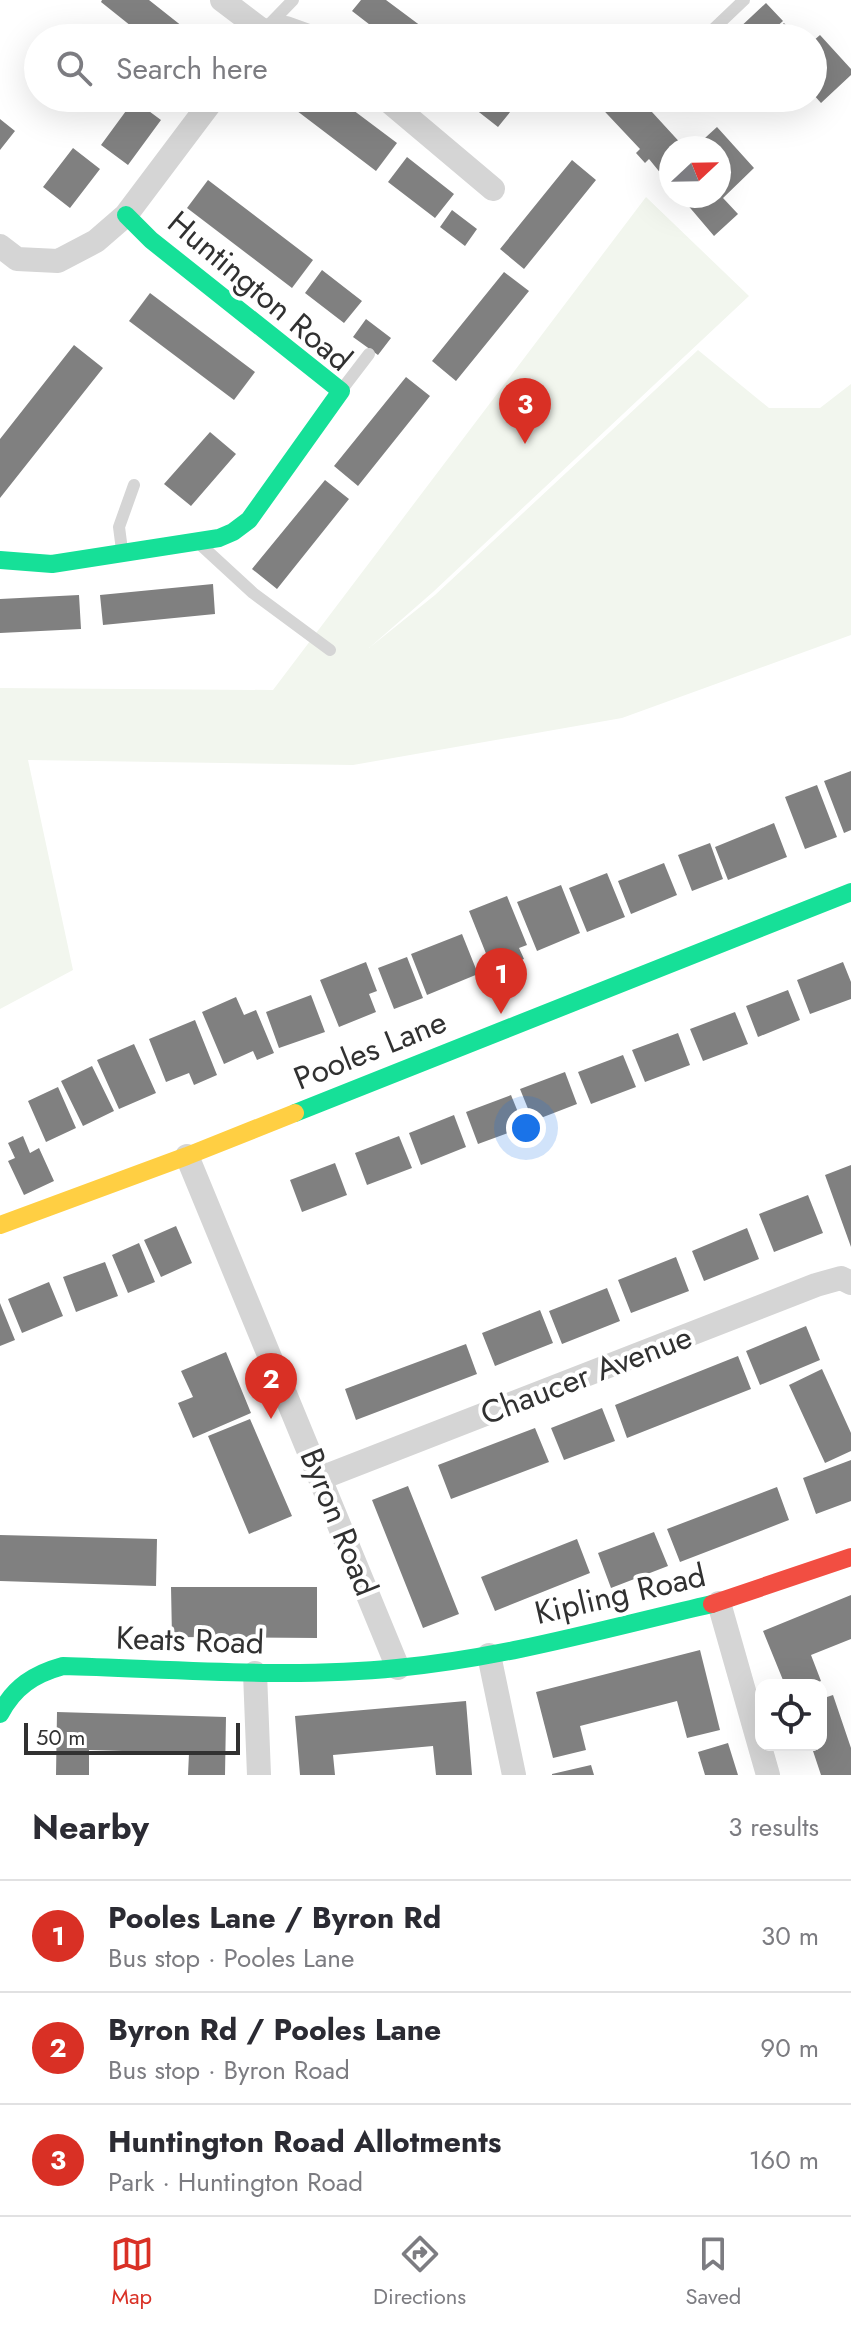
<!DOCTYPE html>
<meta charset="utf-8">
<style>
body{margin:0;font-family:Jost,sans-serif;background:#f2f2f3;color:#2b2b33}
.controls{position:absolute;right:24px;bottom:24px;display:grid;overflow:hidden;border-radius:16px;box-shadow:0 8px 32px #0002}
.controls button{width:72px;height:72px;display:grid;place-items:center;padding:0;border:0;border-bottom:2px solid #e1e1e2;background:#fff;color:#2b2b33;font:40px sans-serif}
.compass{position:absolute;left:659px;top:136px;width:72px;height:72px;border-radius:50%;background:#fff;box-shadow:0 8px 32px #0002;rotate:68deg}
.scale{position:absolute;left:24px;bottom:20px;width:216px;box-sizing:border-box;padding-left:8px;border:4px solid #313131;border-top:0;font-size:22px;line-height:28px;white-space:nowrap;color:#313131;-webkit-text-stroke:6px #fff;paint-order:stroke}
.you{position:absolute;left:526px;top:1128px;width:28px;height:28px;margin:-20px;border:6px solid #fff;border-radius:50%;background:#1a73e8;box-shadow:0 0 0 12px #1a73e833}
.badge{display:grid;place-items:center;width:52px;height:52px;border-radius:50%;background:#d93025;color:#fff;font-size:26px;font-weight:700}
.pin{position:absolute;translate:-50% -66px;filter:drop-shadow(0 2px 4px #0008)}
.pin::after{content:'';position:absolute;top:42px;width:28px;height:24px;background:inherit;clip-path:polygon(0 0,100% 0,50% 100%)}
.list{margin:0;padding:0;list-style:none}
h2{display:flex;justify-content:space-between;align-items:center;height:104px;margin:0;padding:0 32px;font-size:34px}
h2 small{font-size:26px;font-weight:400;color:#7c7c81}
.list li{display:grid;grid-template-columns:52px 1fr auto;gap:24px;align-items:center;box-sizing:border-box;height:112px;padding:0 32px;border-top:2px solid #e1e1e2}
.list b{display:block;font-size:30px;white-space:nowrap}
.list p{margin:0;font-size:26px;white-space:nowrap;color:#7c7c81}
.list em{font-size:26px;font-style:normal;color:#7c7c81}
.icon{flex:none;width:44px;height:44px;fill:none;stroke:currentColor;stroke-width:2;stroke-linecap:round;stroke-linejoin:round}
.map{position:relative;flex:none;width:851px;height:1775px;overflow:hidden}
.search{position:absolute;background:#fff;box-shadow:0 8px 32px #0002;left:24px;right:24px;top:24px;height:88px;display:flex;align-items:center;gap:20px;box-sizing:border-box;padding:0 28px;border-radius:44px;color:#7c7c81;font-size:30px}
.sheet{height:440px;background:#fff}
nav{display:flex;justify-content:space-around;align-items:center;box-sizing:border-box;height:112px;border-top:2px solid #e1e1e2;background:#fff;font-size:22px;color:#7c7c81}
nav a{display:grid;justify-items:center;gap:4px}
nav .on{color:#d93025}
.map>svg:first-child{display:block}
</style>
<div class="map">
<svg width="851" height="1775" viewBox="0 0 851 1775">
<rect width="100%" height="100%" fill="#fff"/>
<path fill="#f2f6ee" d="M646,197l103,99 -316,296 -64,56 66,-53 263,-245 71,58h51l31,-24v251l-229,83 -269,47 -325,-5 45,210 -73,39v-321l273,2z"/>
<path fill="#808080" d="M102,0h47l48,38h-51l-45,-36z
M361,0h25l51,38h-50l-35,-27z
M766,3l17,18 -19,17h-22l-6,-7z
M784,23l14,15h-30z
M820,35l31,34v6l-30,28 -8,-9v-53z
M280,98h57l60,45 -21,28z
M461,98h55l3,3 -21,26z
M592,98h51l-2,2 44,48h-14v38l-22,-27 -4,4 -9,-10 4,-4z
M134,100l27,20 -33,45 -27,-20z
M0,119l15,12 -15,19z
M717,127l37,41 -31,30 15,16 -24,22 -34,-40h39v-48h-25z
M73,148l27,21 -30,39 -27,-21z
M407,157l47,37 -19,24 -47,-36z
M572,160l24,20 -72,89 -24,-20z
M208,180l105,80 -21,28 -105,-80z
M452,210l25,19 -12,17 -25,-19z
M322,270l40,31 -18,22 -39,-30z
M504,272l25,19 -73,90 -24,-20z
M150,293l105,79 -21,28 -105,-79z
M366,319l25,19 -13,17 -25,-18z
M74,345l29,23 -103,130v-59z
M406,377l24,19 -72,90 -24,-20z
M210,432l26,22 -45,52 -27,-22z
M325,480l24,19 -72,90 -25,-20z
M213,584l2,30 -112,11 -3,-30z
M79,595l2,34 -81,4v-34z
M851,771v59l-7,3 -20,-52z
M817,785l20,52 -32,12 -20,-52z
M774,823l13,34 -59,23 -13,-33z
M710,843l13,36 -31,12 -14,-36z
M664,863l13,32 -46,19 -13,-33z
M607,873l18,44 -38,15 -18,-44z
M561,885l19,48 -43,18 -20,-49z
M507,896l20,49 -8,3 5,11 -31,12 -24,-60z
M462,934l16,40 -51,21 -16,-41z
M407,957l16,41 -29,11 -16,-41z
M366,962l11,29 -8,3 7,18 -37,15 -19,-47z
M843,962l8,20v17l-41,15 -13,-34z
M788,990l12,30 -42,17 -12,-31z
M311,995l14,37 -46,16 -13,-36z
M236,997l8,18 12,-5 18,43 -17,7 -4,-9 -29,13 -22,-52z
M735,1012l13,32 -45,17 -13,-32z
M195,1020l22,55 -23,10 -5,-12 -23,9 -17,-43z
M678,1033l12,32 -45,17 -13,-32z
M134,1044l22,49 -37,16 -22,-49z
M623,1055l13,32 -45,17 -13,-32z
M92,1066l22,45 -31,15 -22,-45z
M565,1072l12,32 -44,17 -13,-32z
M58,1087l18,41 -30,14 -18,-41z
M511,1095l13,32 -46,17 -12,-32z
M454,1115l12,32 -45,18 -12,-32z
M23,1136l7,17 9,-5 15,33 -30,14 -16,-34 7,-3 -7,-15z
M399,1136l13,32 -45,17 -12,-32z
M335,1163l12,32 -45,17 -12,-32z
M851,1165v82l-26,-72z
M808,1195l15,38 -49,19 -15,-38z
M176,1226l16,37 -31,14 -17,-37z
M747,1228l12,31 -55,22 -12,-30z
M139,1243l16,39 -27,11 -16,-38z
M676,1257l13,34 -58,22 -13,-33z
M105,1262l13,34 -42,16 -13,-35z
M49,1282l14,34 -41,17 -14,-34z
M607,1288l13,33 -58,23 -13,-33z
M0,1303l15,37 -15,6z
M540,1310l13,33 -58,23 -13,-33z
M806,1326l14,34 -60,25 -14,-34z
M466,1344l11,30 -121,46 -11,-31z
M226,1352l25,61 -58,25 -15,-35 15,-6 -12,-26z
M738,1356l13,33 -124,49 -12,-33z
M822,1369l29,64v18l-26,12 -36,-78z
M602,1408l13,33 -51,19 -13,-32z
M250,1419l42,97 -43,18 -41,-98z
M535,1428l14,34 -98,37 -13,-34z
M851,1460v41l-35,13 -13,-36z
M408,1486l51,128 -36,14 -51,-128z
M777,1487l12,33 -109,42 -13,-33z
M654,1532l14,34 -57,22 -13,-35z
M0,1535l157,4 -1,47 -156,-5z
M577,1539l13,34 -95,38 -14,-34z
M171,1587h146v51l-145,-1z
M851,1595v44l-40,16 10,26 -9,4h-27l-22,-54z
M700,1650l20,80 -33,8 -10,-37 -97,25 6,24 -33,8 -17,-66z
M833,1695l18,53v27h-30l-10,-30h10v-46z
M466,1701l6,74h-36l-3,-29 -100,9 2,20h-35l-5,-59z
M57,1712l169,5 -1,58h-37l1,-22 -100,-3v25h-33z
M728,1743l10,32h-33l-7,-23z
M591,1765l3,10h-42v-1z"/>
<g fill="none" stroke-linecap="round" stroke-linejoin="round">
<path stroke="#d5d5d5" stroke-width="12" d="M265,29l28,-29
M704,38l40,-38
M343,388l26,-34
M203,547l50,46 77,57
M122,550l-3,-23 15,-42"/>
<path stroke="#d5d5d5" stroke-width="24" d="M222,0l41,31 23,-3 28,10
M385,98l108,91
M0,246l17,13 41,2 38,-20 30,-26 88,-117
M187,1156l211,512
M321,1478l495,-193 25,-7 10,5
M719,1603l49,172
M489,1655l25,120
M255,1673l4,102"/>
<path stroke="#16e098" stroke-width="18" d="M0,560l52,4 167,-26 14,-6 16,-12 92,-129 -190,-151 -25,-25
M295,1113l556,-221
M0,1714c14,-27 34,-40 63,-48 109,3 226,13 334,2 107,-10 211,-40 315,-64"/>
<path stroke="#ffcf43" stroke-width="18" d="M0,1225l187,-69 108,-43"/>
<path stroke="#f24e42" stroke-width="18" d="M712,1604l139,-47"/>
</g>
<g text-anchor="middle" stroke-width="8" stroke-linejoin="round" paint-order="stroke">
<g font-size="32" fill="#313131" stroke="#fff">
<text transform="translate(260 291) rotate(40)" y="11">Huntington Road</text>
<text transform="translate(370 1050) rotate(-22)" y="11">Pooles Lane</text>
<text transform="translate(586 1375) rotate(-21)" y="11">Chaucer Avenue</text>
<text transform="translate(339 1522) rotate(68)" y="11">Byron Road</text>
<text transform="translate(620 1594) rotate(-13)" y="11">Kipling Road</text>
<text transform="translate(190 1640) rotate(2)" y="11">Keats Road</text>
</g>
</g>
</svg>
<div class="controls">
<button><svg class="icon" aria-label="locate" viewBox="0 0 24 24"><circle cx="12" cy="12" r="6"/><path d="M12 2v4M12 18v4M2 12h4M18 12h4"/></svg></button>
</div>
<svg class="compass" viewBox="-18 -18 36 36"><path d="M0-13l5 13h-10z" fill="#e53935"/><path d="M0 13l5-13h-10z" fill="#7c7c81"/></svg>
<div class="scale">50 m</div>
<div class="you"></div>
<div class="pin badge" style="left:501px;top:1014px">1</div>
<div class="pin badge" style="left:271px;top:1419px">2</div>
<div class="pin badge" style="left:525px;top:444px">3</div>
<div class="search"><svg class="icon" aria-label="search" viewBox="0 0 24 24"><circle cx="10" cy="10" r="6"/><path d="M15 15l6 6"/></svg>Search here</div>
</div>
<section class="sheet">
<h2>Nearby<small>3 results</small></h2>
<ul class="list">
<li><span class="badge">1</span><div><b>Pooles Lane / Byron Rd</b><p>Bus stop · Pooles Lane</p></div><em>30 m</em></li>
<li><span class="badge">2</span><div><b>Byron Rd / Pooles Lane</b><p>Bus stop · Byron Road</p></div><em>90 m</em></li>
<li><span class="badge">3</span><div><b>Huntington Road Allotments</b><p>Park · Huntington Road</p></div><em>160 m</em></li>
</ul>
</section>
<nav>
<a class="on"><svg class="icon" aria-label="map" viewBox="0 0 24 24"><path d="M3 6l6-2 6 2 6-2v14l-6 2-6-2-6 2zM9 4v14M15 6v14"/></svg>Map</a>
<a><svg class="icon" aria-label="directions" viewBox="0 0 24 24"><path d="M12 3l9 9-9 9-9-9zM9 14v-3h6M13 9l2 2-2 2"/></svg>Directions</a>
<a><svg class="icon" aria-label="saved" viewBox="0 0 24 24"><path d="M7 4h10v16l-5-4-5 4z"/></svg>Saved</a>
</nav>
